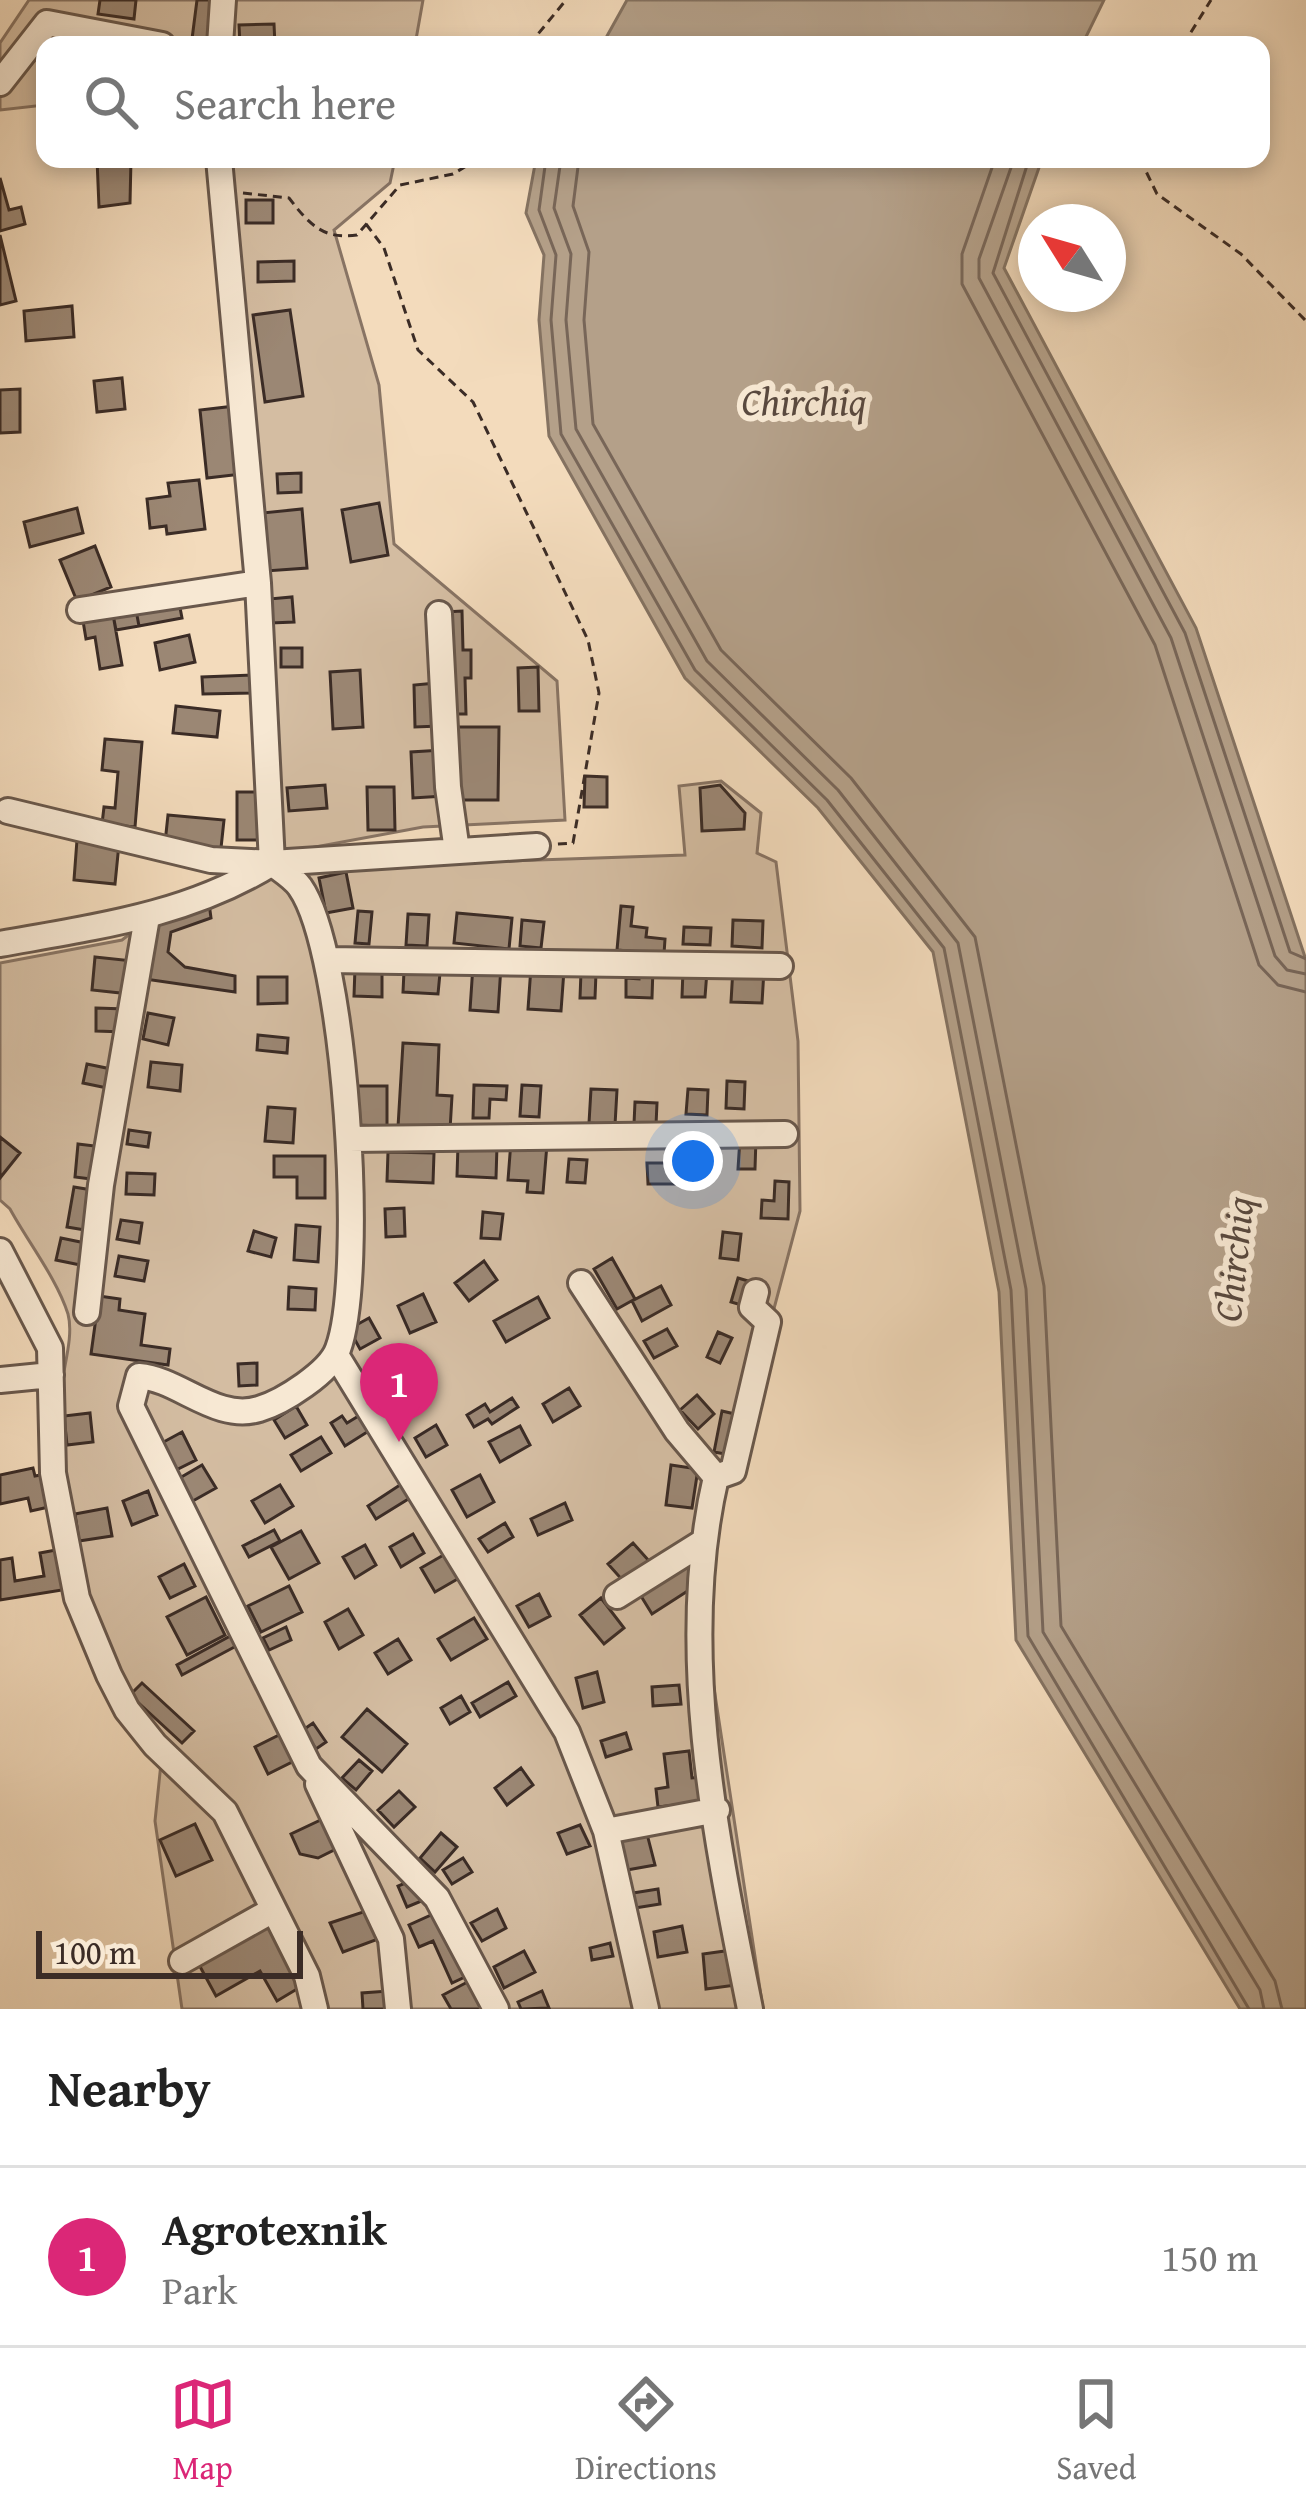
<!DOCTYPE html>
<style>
body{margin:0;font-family:"Gentium Book Plus",serif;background:#f2f2f2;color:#222}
.compass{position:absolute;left:1018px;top:204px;width:108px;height:108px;border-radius:50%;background:#fff;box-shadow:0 6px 18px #0003;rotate:307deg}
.scale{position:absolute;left:36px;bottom:30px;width:267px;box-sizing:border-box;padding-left:12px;border:6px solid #3b2c26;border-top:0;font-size:33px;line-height:42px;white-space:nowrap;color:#3b2c26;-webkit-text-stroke:9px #f7e8d3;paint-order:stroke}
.you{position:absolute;left:693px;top:1161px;width:42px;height:42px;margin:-30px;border:9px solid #fff;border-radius:50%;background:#1a73e8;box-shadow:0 0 0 18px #1a73e833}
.badge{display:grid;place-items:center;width:78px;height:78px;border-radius:50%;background:#db2777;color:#fff;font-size:39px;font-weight:700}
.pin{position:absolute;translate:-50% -99px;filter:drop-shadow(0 3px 6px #0008)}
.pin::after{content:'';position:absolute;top:63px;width:42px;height:36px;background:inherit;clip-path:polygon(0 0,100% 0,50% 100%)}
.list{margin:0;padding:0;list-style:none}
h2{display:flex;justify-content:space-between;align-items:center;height:156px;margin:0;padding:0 48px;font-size:51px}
h2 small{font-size:39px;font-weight:400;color:#767676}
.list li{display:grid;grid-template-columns:78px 1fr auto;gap:36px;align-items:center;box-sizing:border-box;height:180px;padding:0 48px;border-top:3px solid #e0e0e0}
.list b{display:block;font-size:45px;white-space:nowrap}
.list p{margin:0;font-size:39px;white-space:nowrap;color:#767676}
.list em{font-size:39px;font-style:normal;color:#767676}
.icon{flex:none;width:66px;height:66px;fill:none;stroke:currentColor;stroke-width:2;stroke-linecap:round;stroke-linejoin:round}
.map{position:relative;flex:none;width:1306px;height:2009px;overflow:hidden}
.search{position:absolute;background:#fff;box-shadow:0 6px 18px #0003;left:36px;right:36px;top:36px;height:132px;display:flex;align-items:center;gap:30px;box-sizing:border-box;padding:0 42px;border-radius:24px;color:#767676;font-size:45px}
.sheet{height:336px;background:#fff}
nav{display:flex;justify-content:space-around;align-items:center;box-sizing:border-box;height:168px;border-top:3px solid #e0e0e0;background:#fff;font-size:33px;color:#767676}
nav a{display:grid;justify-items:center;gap:6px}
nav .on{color:#db2777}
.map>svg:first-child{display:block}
</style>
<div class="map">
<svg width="1306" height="2009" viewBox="0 0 1306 2009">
<rect width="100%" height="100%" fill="#f3dbbc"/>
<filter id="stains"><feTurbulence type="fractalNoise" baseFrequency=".00167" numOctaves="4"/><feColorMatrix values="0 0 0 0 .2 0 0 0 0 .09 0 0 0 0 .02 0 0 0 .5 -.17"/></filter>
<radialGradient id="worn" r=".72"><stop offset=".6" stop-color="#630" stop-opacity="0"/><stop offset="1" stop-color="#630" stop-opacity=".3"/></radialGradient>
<path fill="#d4bda2" stroke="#887464" stroke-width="3" d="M29,0h394l-8,45h-370v60l-45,5v-67z
M230,159h165l-5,24 -56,47 45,155 15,159 163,137 8,139 -142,7 -140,26z
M721,781l40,32 -4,40 19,9 22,179 2,170 -101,379 64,419h-581l-27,-188 8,-77c-75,-106 -97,-211 -103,-338 -1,-28 15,-66 8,-92 -11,-35 -40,-72 -58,-105l-10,-9v-237l122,-23 31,-24 153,-48 379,-13 -6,-69z"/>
<path fill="#b4a089" stroke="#847261" stroke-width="3" d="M627,0h477l-22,45h-480z
M536,159h506l-38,109 192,360 110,332v1049h-66l-224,-369 -17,-348 -66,-340 -115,-144 -133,-130 -136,-242 -10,-116 5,-65 -18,-42z"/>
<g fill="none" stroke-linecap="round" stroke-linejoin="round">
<path stroke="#786658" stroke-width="3" d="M546,159l-7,51 17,45 -5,65 10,114 134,236 132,130 117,148 67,342 17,346 221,373
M561,159l-7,49 17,46 -5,66 10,109 131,232 131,129 120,153 68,346 17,343 217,358 4,19
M579,159l-6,47 16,46 -5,68 9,104 128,226 130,128 124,159 69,349 17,340 214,355 7,28
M995,159l-33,95v30l193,361 104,320 19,20 28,7
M1014,159l-35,100v19l192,360 104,318 12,14 19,4
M1029,159l-36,114 192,360 105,319 16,7"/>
</g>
<path fill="#9b8774" stroke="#3b2c26" stroke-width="3" d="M100,0h36l-2,19 -36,-5z
M197,0h22l-5,42 -22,-3z
M274,24l1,21h-35l-1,-20z
M97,159h34l-1,44 -31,4z
M0,178l9,32 12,-3 4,17 -25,7z
M246,200h27v23h-27z
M0,235l16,66 -16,4z
M294,261v20l-36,1v-20z
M72,306l2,31 -48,4 -2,-30z
M290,310l13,86 -38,6 -12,-87z
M122,378l3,31 -28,3 -3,-31z
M20,389v43l-20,1v-43z
M235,406l7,68 -35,4 -7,-68z
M301,473v19l-23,1 -1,-19z
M199,480l6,49 -38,5 -1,-8 -16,2 -3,-29 23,-3 -2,-13z
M379,503l9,52 -37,7 -9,-52z
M77,508l6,25 -53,14 -6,-25z
M302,509l5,59 -41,3 -4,-58z
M95,546l16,41 -34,14 -17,-41z
M178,597l4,21 -43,8 -4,-21z
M292,597l2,25 -23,1 -2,-24z
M135,605l4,21 -23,4 -4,-21z
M112,609l10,56 -22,4 -5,-32 -9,2 -4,-24z
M462,611l1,39h8v28h-6l1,36h-18l-3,-102z
M189,635l6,27 -35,8 -5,-27z
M281,648h21v19h-21z
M538,667l1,44h-20l-1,-43z
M360,670l3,57 -30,2 -3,-57z
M252,675v18l-49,1 -1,-17z
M437,683l2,43 -24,1 -1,-42z
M176,706l44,5 -3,26 -44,-4z
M455,727h44l-1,73h-43z
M105,739l37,3 -7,85 -33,-3 2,-17 11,1 3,-36 -16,-2z
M442,750l2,46 -31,2 -2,-46z
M585,776l22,1v30h-23z
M325,785l2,23 -38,3 -2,-23z
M720,785l25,28 -1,16 -42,2 -2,-43z
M367,787h27l1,43h-27z
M237,792h22l-1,48h-21z
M168,815l56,5 -3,28 -56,-5z
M77,840l42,4 -4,40 -41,-4z
M346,872l7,36 -27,5 -7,-35z
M209,903l2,15 -40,14 -3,20 17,15 50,9v16l-90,-13 9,-63z
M621,906l12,1 -2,19 16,2 -1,9 19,2 -1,15 -47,-4z
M358,911l14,1 -3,32 -14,-1z
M457,913l55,5 -3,31 -55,-6z
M408,914l21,1 -2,31 -21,-1z
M522,920l22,2 -3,26 -21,-2z
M733,920l30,1 -1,27 -30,-2z
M684,927l27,1 -1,17 -27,-1z
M95,957l38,4 -3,33 -38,-4z
M473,965l28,1 -3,46 -28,-2z
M531,967l33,3 -3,41 -33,-2z
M639,967l14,1 -1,30 -26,-1v-19l13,1z
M355,968h27v29l-28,-1z
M733,968l31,2 -2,33 -31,-1z
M683,970l24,1 -2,26h-23z
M404,971l36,2 -2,21 -35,-2z
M581,972l15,1 -1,25h-15z
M258,977h29v26l-29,1z
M96,1008l29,1 -1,23 -28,-1z
M148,1013l26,5 -6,27 -25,-6z
M258,1035l30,3 -1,15 -30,-3z
M403,1043l36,2 -2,50 15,1 -2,34 -52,-3z
M151,1062l31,3 -2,26 -32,-4z
M87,1064l24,5 -4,19 -24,-5z
M727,1081l18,1 -1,27 -18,-1z
M474,1085l33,1 -1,14 -16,-1 -1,19h-16z
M522,1085l19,1 -2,31 -19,-1z
M350,1086h37v40l-37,-1z
M591,1089l26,1 -2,35 -26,-2z
M688,1089l20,1 -1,25 -21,-1z
M635,1102l22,1 -1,22 -22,-1z
M268,1107l27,2 -2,34 -28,-2z
M129,1130l21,3 -2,14 -21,-3z
M0,1137l20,16 -20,25z
M691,1137l24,2 -3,35 -24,-2z
M740,1138h16l-1,31h-17z
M511,1141l36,3 -4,49 -16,-1 1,-11 -20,-1z
M78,1144l25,3 -4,33 -24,-3z
M458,1145l39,1 -1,32 -39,-2z
M388,1152l46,1 -1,30 -46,-2z
M274,1156h51v42h-28v-21h-23z
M569,1159l18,1 -2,23 -18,-1z
M647,1163h29l1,21h-29z
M127,1173l28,1 -1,21 -28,-1z
M775,1181l14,1 -1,37 -27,-1 1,-18 12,1z
M74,1187l24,4 -7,40 -24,-4z
M404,1208l1,28 -19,1 -1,-28z
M483,1212l20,2 -3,25 -19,-1z
M121,1220l21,3 -3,20 -22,-4z
M296,1225l24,2 -2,35 -24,-2z
M254,1231l22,7 -5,19 -23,-6z
M723,1232l18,2 -3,26 -18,-2z
M61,1238l29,6 -5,22 -29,-6z
M119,1256l29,5 -4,20 -29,-5z
M612,1258l23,41 -18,10 -23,-40z
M484,1261l13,19 -28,21 -14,-18z
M738,1278l17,5 -7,24 -17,-5z
M661,1286l10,19 -29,16 -10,-20z
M289,1287l27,2 -1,21 -27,-1z
M423,1294l13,28 -26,11 -12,-27z
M99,1296l21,3 -1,11 26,4 -4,31 29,4 -2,16 -77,-11z
M538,1297l11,21 -43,24 -12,-21z
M369,1318l11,20 -20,11 -11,-20z
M667,1329l10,17 -23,12 -10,-17z
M718,1332l14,6 -12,25 -13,-6z
M257,1363v22l-18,1 -1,-22z
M569,1388l11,18 -27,16 -10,-18z
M697,1395l17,19 -16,15 -18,-19z
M512,1398l6,9 -26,17 -4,-5 -14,8 -7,-12 18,-11 5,8z
M296,1406l11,19 -22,13 -11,-18z
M722,1411l17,4 -8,40 -17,-3z
M365,1412l10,15 -30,19 -14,-23 11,-7 5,7z
M90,1413l3,29 -26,3 -3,-29z
M436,1425l11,20 -21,12 -11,-19z
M520,1426l10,19 -30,17 -11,-20z
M182,1432l14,28 -24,12 -14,-27z
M321,1437l10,16 -30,18 -10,-16z
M202,1465l14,23 -25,14 -13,-23z
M671,1465l27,4 -6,39 -26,-3z
M33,1468l2,8 11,-2 7,32 -22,5 -3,-13 -28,6v-29z
M480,1475l14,27 -27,15 -15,-27z
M409,1479l9,14 -42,26 -8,-13z
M280,1485l13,21 -28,17 -13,-22z
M148,1491l9,24 -25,10 -9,-24z
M565,1503l7,17 -34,15 -7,-16z
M107,1508l5,28 -33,5 -4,-27z
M505,1523l8,14 -25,15 -9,-13z
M274,1530l6,11 -31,16 -6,-11z
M301,1531l18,32 -30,16 -18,-32z
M413,1534l11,19 -23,14 -11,-20z
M633,1543l17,19 -25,21 -17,-19z
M365,1545l11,20 -21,13 -12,-21z
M61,1549l7,40 -68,11v-40l12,-2 3,23 29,-5 -4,-23z
M447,1553l14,24 -26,15 -14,-24z
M683,1557l17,26 -48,31 -16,-26z
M184,1564l11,22 -25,12 -11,-21z
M289,1586l13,26 -41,20 -13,-26z
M539,1594l11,22 -21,11 -12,-21z
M206,1597l19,38 -38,20 -20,-38z
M601,1598l23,30 -20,16 -24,-29z
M348,1609l15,26 -24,14 -14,-27z
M474,1618l13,21 -36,21 -13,-21z
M286,1627l5,13 -22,10 -6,-12z
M234,1634l6,10 -58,31 -5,-10z
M398,1639l13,21 -23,14 -13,-21z
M597,1672l7,30 -21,6 -7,-30z
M508,1682l8,14 -36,21 -8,-14z
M142,1683l52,48 -12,12 -52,-48z
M679,1685l2,19 -28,2 -1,-19z
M461,1696l9,16 -20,12 -9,-16z
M367,1709l40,35 -25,28 -40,-35z
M313,1723l13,19 -10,7 -13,-19z
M626,1733l5,16 -25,8 -5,-16z
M281,1734l13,27 -26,13 -13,-27z
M689,1751l3,27 14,-1 3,24 -51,6 -2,-18 12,-2 -4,-33z
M359,1760l13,11 -16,19 -14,-12z
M521,1768l12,17 -26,20 -12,-17z
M399,1791l16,16 -21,20 -16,-17z
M327,1817l13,30 -22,11 -18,-4 -9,-20z
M195,1824l17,36 -36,16 -16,-36z
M580,1825l10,21 -23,8 -9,-21z
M441,1833l16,14 -22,25 -15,-14z
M647,1834l8,31 -28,5 -6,-31z
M463,1858l9,14 -20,12 -9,-14z
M415,1879l9,21 -17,7 -9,-21z
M658,1889l2,15 -25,4 -2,-15z
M497,1909l9,19 -24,13 -11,-18z
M369,1910l12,28 -38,14 -13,-29z
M440,1911l29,64 -17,8 -19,-42 -14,6 -10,-22z
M267,1922l35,64 -25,15 -17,-30 -44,25 -19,-35z
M682,1926l5,26 -29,5 -4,-25z
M610,1943l3,13 -21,4 -2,-12z
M732,1950l4,35 -30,4 -3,-35z
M524,1951l11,21 -31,16 -10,-21z
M475,1978l16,31h-40l-8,-14z
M388,1991l1,18h-26l-1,-16z
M542,1991l7,17 -28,1 -3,-7z"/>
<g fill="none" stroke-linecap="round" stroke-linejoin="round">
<defs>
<path id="minor" d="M220,45l3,-45
M0,83l47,-60 115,22
M219,159l39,424 14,280c9,7 22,15 28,24 46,65 66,386 38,462 -8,23 -55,53 -79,60 -43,13 -80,-30 -120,-33l-8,30 178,360 128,132 59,111
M80,610l178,-27
M439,614l9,173 9,64
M8,811l203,49 61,3 265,-17
M0,944c95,-17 189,-29 272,-81
M327,960l453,6
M349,1139l436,-5
M0,1251l50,97 3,125 24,125 32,77 18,35 28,35 70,67 82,164 8,33
M581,1283l96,148 39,46
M87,1312l14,-127 46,-268
M336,1355l231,377 39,99 40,178
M0,1380l51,-5
M716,1477c-40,171 0,362 34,532
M716,1477l17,-6 35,-149 -16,-15 4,-15
M617,1596l83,-52
M318,1784l73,155 7,70
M606,1831l111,-21
M182,1961l91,-51"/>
</defs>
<use href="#minor" stroke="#69584c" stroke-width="30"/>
<path stroke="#3b2c26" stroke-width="3" stroke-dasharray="9 6" stroke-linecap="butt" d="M529,45l37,-45
M1183,45l28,-45
M1140,159l17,35 84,60 65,67
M243,193l46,5c20,26 34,42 68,37l43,-50 53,-11 25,-15
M366,224l18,24 34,102 55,52 115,238 11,53 -26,150 -16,1"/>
<use href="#minor" stroke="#f7e8d3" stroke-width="24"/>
</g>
<g text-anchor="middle" stroke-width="12" stroke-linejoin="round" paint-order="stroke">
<g font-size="39" font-style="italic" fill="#59493f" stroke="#f7e8d3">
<text x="804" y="415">Chirchiq</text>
<text transform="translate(1233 1259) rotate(-84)" y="14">Chirchiq</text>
</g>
</g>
<rect width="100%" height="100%" filter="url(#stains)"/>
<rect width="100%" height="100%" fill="url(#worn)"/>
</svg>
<svg class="compass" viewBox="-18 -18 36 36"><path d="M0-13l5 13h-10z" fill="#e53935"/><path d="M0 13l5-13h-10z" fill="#767676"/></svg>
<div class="scale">100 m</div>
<div class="you"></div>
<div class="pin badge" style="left:399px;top:1442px">1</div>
<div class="search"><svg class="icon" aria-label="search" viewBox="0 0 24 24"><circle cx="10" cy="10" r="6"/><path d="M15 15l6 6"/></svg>Search here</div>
</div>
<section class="sheet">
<h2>Nearby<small></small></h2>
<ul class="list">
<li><span class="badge">1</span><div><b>Agrotexnik</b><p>Park</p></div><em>150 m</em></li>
</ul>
</section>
<nav>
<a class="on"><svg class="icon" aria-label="map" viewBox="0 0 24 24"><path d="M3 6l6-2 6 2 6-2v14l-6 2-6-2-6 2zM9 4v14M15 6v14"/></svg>Map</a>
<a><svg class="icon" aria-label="directions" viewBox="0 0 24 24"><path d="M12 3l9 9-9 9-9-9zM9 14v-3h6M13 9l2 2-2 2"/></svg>Directions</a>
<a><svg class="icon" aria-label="saved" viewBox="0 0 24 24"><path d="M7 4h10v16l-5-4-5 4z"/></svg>Saved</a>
</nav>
